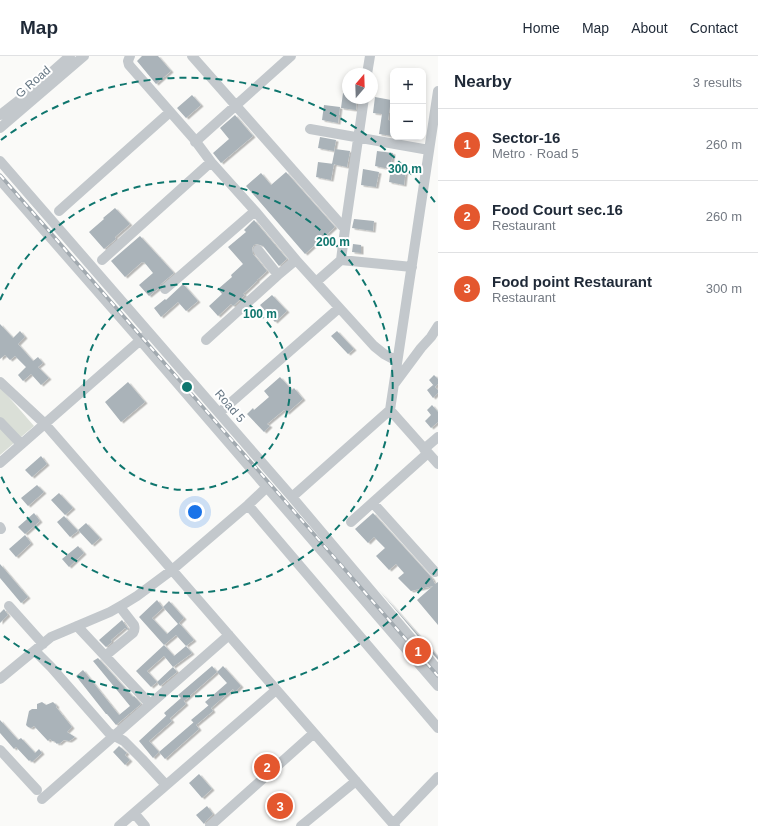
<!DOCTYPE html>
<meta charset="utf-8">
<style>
body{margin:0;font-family:Arial,sans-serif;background:#f6f6f7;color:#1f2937}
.controls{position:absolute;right:12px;top:12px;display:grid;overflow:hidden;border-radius:8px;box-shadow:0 2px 6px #0003}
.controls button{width:36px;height:36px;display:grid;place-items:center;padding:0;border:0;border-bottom:1px solid #e0e1e3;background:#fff;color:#1f2937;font:20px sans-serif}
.compass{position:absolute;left:342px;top:12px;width:36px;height:36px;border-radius:50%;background:#fff;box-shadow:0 2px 6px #0003;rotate:19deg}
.you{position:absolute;left:195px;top:456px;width:14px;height:14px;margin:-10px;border:3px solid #fff;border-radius:50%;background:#1a73e8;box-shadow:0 0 0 6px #1a73e833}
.badge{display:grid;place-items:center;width:26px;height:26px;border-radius:50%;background:#e4572e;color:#fff;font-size:13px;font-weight:700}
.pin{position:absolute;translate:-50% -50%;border:2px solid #fff;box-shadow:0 1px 4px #0006}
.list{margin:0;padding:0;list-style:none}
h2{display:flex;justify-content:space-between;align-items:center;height:52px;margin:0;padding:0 16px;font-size:17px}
h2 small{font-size:13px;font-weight:400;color:#747a83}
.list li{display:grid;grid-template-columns:26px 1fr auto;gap:12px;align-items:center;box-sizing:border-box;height:72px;padding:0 16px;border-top:1px solid #e0e1e3}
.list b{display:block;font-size:15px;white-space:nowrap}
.list p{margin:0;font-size:13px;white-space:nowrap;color:#747a83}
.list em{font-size:13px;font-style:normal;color:#747a83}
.map{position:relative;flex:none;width:438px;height:770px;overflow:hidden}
header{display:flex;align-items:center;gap:24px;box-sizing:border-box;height:56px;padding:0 20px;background:#fff;border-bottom:1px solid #e0e1e3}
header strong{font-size:19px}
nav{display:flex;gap:22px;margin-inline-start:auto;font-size:14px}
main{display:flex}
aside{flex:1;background:#fff}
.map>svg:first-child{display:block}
</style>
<header>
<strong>Map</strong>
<nav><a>Home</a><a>Map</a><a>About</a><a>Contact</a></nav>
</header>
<main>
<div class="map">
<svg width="438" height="770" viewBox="0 0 438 770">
<defs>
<filter id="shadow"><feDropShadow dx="2.5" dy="1.5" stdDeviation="0" flood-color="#0004"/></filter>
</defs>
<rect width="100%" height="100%" fill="#fafaf8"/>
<path fill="#dadfd7" d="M0,331l34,39 -34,29z"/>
<path fill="#aab3b9" filter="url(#shadow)" d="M142,0h16l13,15 -15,13 -19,-23z
M343,37h5v5h9l-1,12 -15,-2z
M192,39l9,10 -15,13 -9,-10z
M375,41l16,3 -3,20 5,1v15l-14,-2 3,-20 -9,-1z
M324,49l16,2 -2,16 -16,-3z
M235,59l18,21 -32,27 -8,-10 16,-14 -9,-11z
M320,81l16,3 -2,11 -16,-3z
M335,93l15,2 -3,16 -15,-3z
M377,95l16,2 -3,16 -15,-3z
M318,106l16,2 -3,16 -15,-3z
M391,111l15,2 -2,16 -15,-3z
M363,113l16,3 -3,15 -15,-2z
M286,116l49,55 -30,27 -59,-68 15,-13 10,12z
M115,152l15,16 -15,13 1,2 -12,10 -15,-17 15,-13 -1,-1z
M354,163l20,2 -1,10 -21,-3z
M254,164l33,39 -8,7 -16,-20 -6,-2 -3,1 -2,3 1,6 14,17 -10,9v1l-14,13 2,1 -12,11 -2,-2 -13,12 -9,-10 13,-12 -4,-5 14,-12 -1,-2 12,-11 -15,-17 18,-15 -2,-2z
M140,180l34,37 -13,11 -2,4 -10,8 -10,-11 14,-12 -9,-11 -1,1 -1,-1 -17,15 -14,-16z
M353,188l8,1v8l-9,-1z
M183,228l15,17 -12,10 -8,-9 -17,15 -7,-9 11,-9 1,1z
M272,239l15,16 -12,11 -15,-17z
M0,268l13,14 7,-7 5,6 -7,7 15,17 5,-4 5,6 -5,4 11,11 -8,7 -10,-11 -8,7 -5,-6 8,-8 -11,-11 -5,4 -5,-5 -5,4z
M337,275l17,18 -6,5 -17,-18z
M434,319l4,4v5l-3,3 3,3v3l-5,5 -6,-8 6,-5 1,1 -5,-6z
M280,321l12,13 2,-2 9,11 -16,14 -3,-3 -17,14 3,2 -6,6 -17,-18 6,-6 1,2 15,-13 -5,-6z
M128,326l17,20 -24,20 -16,-20z
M432,349l6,7v10l-7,6 -6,-7 6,-6 -4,-5z
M41,400l6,8 -15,13 -7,-7z
M37,429l7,7 -16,14 -7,-8z
M59,437l14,15 -8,7 -14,-15z
M34,457l6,8 -15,13 -7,-7z
M373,457l59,65 3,6 3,-2v43l-21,-25 16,-14 -22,5 -13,-13 6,-5 -8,-9 -7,6 -13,-14 9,-8 -11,-11 -6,6 -13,-14z
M64,460l14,15 -8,6 -13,-15z
M86,467l14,15 -8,7 -14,-15z
M25,479l6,8 -15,14 -7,-8z
M78,490l6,7 -15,14 -7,-8z
M0,508l28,33 -7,6 -21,-25z
M378,533l60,68v3z
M157,544l6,8 -11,10 15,16 12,-11 15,17 -8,6 -10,-11 -12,10 -25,-28z
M169,545l15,17 -6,6 -15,-17z
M4,553l4,6 -8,8v-10z
M122,564l6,9 -1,1 -2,-2 -14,12 1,2 -6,5 -7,-7z
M164,589l10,11 12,-10 6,7 -19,14 -9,-11 -17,15 10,11 -6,5 -15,-16z
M98,602l35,39 1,-1 7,8 -25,21 -9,-11h-1l-30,-38 7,-6 36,45 11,-9 -37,-45z
M212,610l5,6 -33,29 -1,-1 3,4 -17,15 -5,-6 17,-15 -3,-3z
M223,610l18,20 -6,6 -2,-3 -22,19 2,3 -17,14 -5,-5 18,-15 1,2 -5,-5 22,-19 -10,-11z
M173,611l4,5 -17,14 -3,-4z
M42,646l4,3 7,-3 4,4 -1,1 16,20 -5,5 8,5 -4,3 -2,1 -5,-1 -5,4 -1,-1 -1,1 -3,-3h-2l-2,-2 -2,2 -14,-15 -3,2 -3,-1 -2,-2 3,-14 3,-2h5v-5z
M167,659l5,6 -23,20 10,11 -6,6 -14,-17z
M0,664l18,20 3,-2 14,15 4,-4 3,4 -10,9 -2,-2 -1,1 -13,-14 -2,2 -14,-16z
M194,666l5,7 -34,30 -6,-7z
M119,690l8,7 -2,2 5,5 -5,5 -12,-13z
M199,718l13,15 -10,9 -13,-15z
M207,750l6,8 -7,7 -2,3 -8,-9z"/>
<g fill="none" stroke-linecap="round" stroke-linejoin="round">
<path stroke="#c3c8cc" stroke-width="10" d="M130,0l-2,5 1,4 65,74 17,23 44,49 -90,78
M192,0l153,173 -4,31 -25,22
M367,18l3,-18
M0,59l27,-21 43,-38
M0,72l84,-72
M310,73l119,21
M195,86l96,-86
M0,105l292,336 146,173
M0,124l140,160 298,346
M59,155l111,-99
M345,173l19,-131
M258,194l20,25
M102,204l109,-98
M296,204l78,86 10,8 13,7
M341,204l71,7
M206,284l72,-65 18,-15 -41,-49
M0,326l45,42 350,402
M395,327l26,-35 10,-11 7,-11
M390,354l48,54
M219,357l120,-105
M0,366l21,22
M424,393l14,-12
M0,407l144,-126
M292,441l98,-87 48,-319
M373,447l62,69
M248,449l190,223
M351,466l77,-69
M0,471l1,2
M9,550l34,38
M77,570l73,78
M35,595l16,16 58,66 15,8 18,18 24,26
M105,600l28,-23c2,-3 2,-5 1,-8l-14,-18
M0,623l51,-42 59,-25 14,-8 13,-8 35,-26 76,-65 19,-18
M0,694l37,40
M42,743l187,-164
M134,757l11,13
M393,768l45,-47
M119,770l157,-136
M210,770l104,-93
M301,770l55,-45"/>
<defs>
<path id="rail" d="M0,119l438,501"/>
</defs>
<use href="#rail" stroke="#a2aab0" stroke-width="3.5"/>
<use href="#rail" stroke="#fff" stroke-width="2" stroke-dasharray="6" stroke-linecap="butt"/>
</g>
<g fill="none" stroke="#0f766e" stroke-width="2" stroke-dasharray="7 5">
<circle cx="187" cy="331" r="103"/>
<path d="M0 244A206 206 0 1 1 0 418"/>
<path d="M437 513A309 309 0 0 1 1 578M1 84A309 309 0 0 1 437 149"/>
</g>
<g text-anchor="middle" stroke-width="4" stroke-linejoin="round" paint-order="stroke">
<g font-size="12" fill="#657683" stroke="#fff">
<text transform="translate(33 26) rotate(-41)" y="4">G Road</text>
<text transform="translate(230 350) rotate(49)" y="4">Road 5</text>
</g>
</g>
<circle cx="187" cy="331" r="6" fill="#0f766e" stroke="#fff" stroke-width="2"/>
<g font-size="12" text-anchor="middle" font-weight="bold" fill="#0f766e" stroke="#fff" stroke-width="4" stroke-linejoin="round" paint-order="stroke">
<text x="405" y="117">300 m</text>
<text x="333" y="190">200 m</text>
<text x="260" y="262">100 m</text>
</g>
</svg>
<div class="controls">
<button>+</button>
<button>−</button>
</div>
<svg class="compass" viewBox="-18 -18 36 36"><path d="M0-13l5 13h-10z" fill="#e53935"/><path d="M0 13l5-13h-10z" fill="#747a83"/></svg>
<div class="you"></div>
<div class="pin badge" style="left:418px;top:595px">1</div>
<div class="pin badge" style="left:267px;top:711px">2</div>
<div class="pin badge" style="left:280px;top:750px">3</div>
</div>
<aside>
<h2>Nearby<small>3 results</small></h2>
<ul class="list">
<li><span class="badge">1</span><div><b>Sector-16</b><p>Metro · Road 5</p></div><em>260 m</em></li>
<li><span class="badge">2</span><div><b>Food Court sec.16</b><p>Restaurant</p></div><em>260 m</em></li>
<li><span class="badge">3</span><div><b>Food point Restaurant</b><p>Restaurant</p></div><em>300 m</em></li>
</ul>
</aside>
</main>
